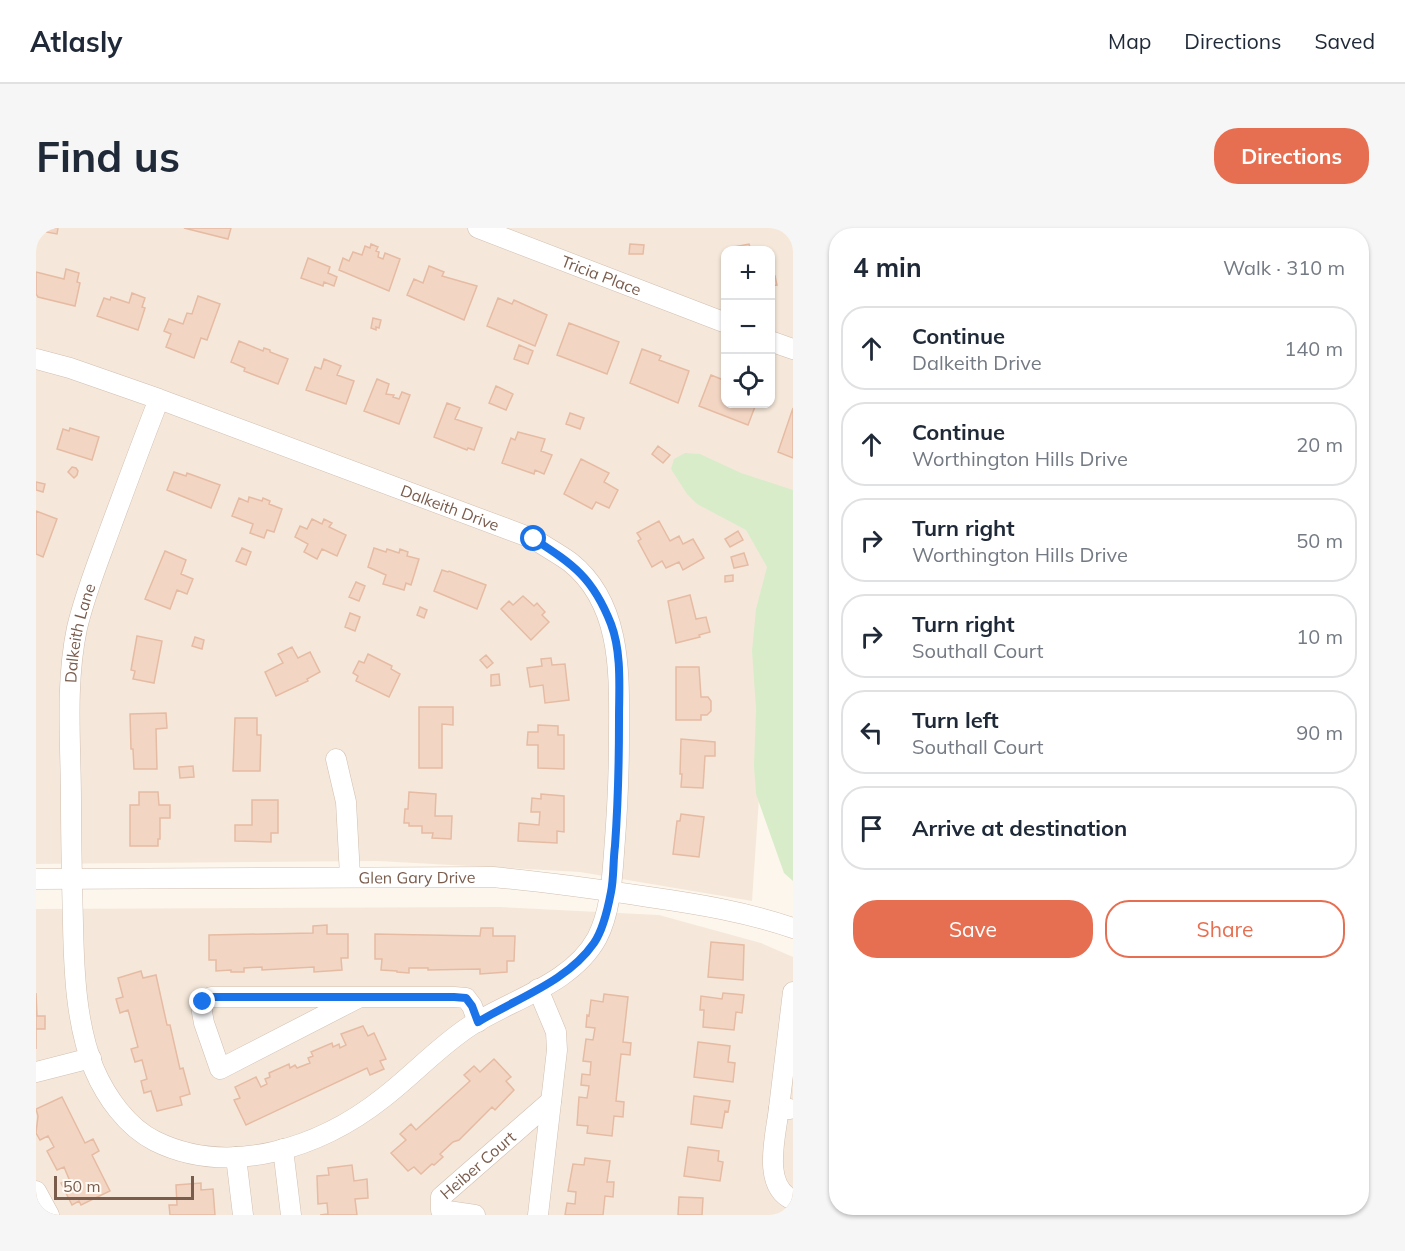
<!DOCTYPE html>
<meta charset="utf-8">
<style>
body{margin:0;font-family:Mulish,sans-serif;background:#f6f6f7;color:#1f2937}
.controls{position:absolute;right:18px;top:18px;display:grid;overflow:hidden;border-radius:12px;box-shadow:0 2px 4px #0004}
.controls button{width:54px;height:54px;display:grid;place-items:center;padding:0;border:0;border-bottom:2px solid #e0e1e3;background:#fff;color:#1f2937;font:30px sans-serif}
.scale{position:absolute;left:18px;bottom:15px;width:140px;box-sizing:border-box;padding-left:6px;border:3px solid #7a5c4d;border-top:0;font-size:16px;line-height:21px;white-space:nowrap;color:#7a5c4d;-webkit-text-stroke:4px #fffaf3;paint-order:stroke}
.stop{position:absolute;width:18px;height:18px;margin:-14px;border:4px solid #1a73e8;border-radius:50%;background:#fff}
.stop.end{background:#1a73e8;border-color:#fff;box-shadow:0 2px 6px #0008}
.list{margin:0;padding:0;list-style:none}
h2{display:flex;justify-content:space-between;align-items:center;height:78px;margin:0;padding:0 24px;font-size:26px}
h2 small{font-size:20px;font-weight:400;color:#747a83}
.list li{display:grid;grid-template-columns:39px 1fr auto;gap:18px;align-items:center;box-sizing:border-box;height:84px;margin:0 12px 12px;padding:0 12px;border:2px solid #e0e1e3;border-radius:24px}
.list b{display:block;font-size:22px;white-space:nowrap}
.list p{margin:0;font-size:20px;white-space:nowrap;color:#747a83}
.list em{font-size:20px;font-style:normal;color:#747a83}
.actions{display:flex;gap:12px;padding:18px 24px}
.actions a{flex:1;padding:14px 0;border:2px solid #e76f51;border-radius:24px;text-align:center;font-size:21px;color:#e76f51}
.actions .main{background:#e76f51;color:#fff}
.icon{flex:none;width:33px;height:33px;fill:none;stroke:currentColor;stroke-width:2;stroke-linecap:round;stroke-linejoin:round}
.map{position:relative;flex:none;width:757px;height:987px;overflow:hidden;border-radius:24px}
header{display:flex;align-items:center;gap:36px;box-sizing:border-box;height:84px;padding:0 30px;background:#fff;border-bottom:2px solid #e0e1e3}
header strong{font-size:28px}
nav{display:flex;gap:33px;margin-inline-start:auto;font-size:21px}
.intro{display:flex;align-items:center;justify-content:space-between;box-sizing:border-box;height:144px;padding:0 36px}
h1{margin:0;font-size:42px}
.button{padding:15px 27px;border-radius:24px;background:#e76f51;color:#fff;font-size:21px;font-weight:700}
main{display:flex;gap:36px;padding:0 36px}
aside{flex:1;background:#fff;border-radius:24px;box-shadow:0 2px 4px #0004}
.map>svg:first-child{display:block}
</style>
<header>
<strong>Atlasly</strong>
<nav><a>Map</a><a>Directions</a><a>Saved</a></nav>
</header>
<div class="intro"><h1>Find us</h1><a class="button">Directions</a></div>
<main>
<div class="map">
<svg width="757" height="987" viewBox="0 0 757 987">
<rect width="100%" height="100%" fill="#fdf6ec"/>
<path fill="#f5e8da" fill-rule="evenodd" d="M0,0h757v280l-14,-3 -27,396 -172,-29 -202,-11 -342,3zM690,22h44v154h-44z
M464,679l159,8 102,28 32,14v258h-757v-306z"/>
<path fill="#d8ecc9" d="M649,225l15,1 41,19 52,17v391l-9,-8 -28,-79 -2,-28 2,-57 -4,-58 4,-42 11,-42 -21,-37 -49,-26 -10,-10 -16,-25 3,-10z"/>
<path fill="#f3d5c3" stroke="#e6bba3" stroke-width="1.5" d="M11,0h11l-1,6 -11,-2z
M148,0h47l-3,11z
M335,16l7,3 -2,4 3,1 -1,5 5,2 2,-6 15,6 -11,32 -50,-21 4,-12 6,3 4,-9 9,3 3,-9 5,2z
M594,16l14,1 -1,9h-14z
M713,16l2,6h-23v-2z
M272,30l22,9 -2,6 9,4 -3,9 -10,-4 -1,4 -22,-8z
M393,38l15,6 -2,4 35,10 -13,34 -57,-25 7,-16 9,4z
M30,41l13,4 -2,9 3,1 -5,23 -37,-9 -2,-3v-22l28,7z
M739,48l2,9 -7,1v-9z
M96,65l13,5 -3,9 3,1 -7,22 -41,-14 7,-18 6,2 1,-3 18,6z
M162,68l22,8 -13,36 -6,-2 -7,20 -28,-11 5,-13 -7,-3 5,-12 14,5 4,-11 5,1z
M462,70l14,6 2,-4 33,15 -12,31 -48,-20z
M337,90l8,2 -2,8 -3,-1v3l-5,-2z
M533,95l50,19 -12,32 -50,-19z
M203,113l24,10 1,-3 6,2v2l18,7 -10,25 -34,-13 1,-3 -14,-6z
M483,117l14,6 -5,13 -14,-5z
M606,121l19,7 -2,4 30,11 -11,32 -48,-20z
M288,131l17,7 -4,9 17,6 -8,23 -40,-14 9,-23 6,2z
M675,147l15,6v23h30l-8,21 -49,-19z
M341,151l12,5 -3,10 8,1 -1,2 6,2 3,-7 8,3 -11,29 -35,-13z
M460,158l17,8 -7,16 -17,-7z
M411,175l13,5 -5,11 27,9 -8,22 -6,-2 -1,2 -33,-13z
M757,180v50l-15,-6z
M534,185l14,5 -4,11 -14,-5z
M34,200l29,9 -7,23 -35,-11 6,-20 6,2z
M482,204l27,7 -4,12 11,4 -8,19 -9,-4 -1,4 -32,-11 9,-25 4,2z
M622,218l12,9 -7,8 -11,-9z
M545,231l28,14 -5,9 14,8 -9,18 -13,-6 -4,7 -28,-15z
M36,239l4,1 2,3 -1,4 -3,3 -6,-6z
M138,244l12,4 1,-3 33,12 -9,23 -44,-18z
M0,254l9,2 -2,8 -7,-2z
M213,269l13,4 1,-3 7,3 -1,3 13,5 -8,23 -7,-2 -3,8 -14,-5 3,-9 -21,-8 7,-18 9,4z
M0,283l21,8 -14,38 -7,-3z
M276,291l10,5 2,-5 8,4 -3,4 17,8 -9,21 -15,-7 -5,10 -13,-7 4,-8 -13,-7 5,-11 7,3z
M623,293l11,20 9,-5 4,8 10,-5 11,19 -21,12 -4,-8 -13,6 -4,-7 -10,6 -14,-26 3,-2 -4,-6z
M702,303l5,9 -13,7 -5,-8z
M206,320l9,4 -5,13 -10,-4z
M338,320l12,4 1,-3 12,4 1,-4 8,3 -1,4 12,3 -8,26 -5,-2 -2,7 -21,-6 3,-9 -18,-8z
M129,323l21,9 -5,14 12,5 -6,15 -10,-4 -7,19 -25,-10z
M708,325l4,12 -14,3 -3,-11z
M406,342l6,2 1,-1 37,14 -9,24 -43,-18z
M697,347v6l-8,1v-6z
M320,354l9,4 -6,15 -10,-4z
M654,367l6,24 10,-2 4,15 -11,3 1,2 -24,6 -8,-42z
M487,368l11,10 3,-3 8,9 -3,3 7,7 -18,18 -30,-31 8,-8 4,4z
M384,379l7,3 -3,8 -7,-3z
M314,385l10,4 -5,14 -10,-4z
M101,408l25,5 -8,42 -21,-4 2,-8 -4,-1z
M159,409l9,3 -2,9 -10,-3z
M256,419l6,11 12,-6 10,20 -13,7 1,2 -32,15 -11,-24 18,-9 -5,-9z
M332,426l24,12 -1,3 9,5 -11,23 -33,-16 2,-5 -5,-3 6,-12 5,2z
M450,427l7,8 -6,5 -7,-8z
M515,430l1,7 13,-1 4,36 -24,3 -2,-18 -13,2 -3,-19 15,-2 -1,-7z
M640,439h23l2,30h7l3,4v10l-4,4h-6v5h-25z
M463,446l1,11 -9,1v-11z
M383,479h34v18l-11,-1v44h-23z
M130,485l1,15 -11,1 1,40h-23l-1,-20h-2l-1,-35z
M199,490h22v17h4l-1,36h-27z
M502,497l20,1v9h6v34l-26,-1v-23h-11l1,-13h10z
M645,511l34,3v14h-10l-2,32 -22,-1 1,-13h-2z
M157,538l1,11 -14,1 -1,-11z
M103,564h19l1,13h11v13h-10v21h-2v7h-28v-41h9z
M373,564l27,2 -1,22h17l-1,23 -19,-1 1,-5h-11v-7h-13v-3h-5l1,-14h3z
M505,566l23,2v36l-7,-1v12l-39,-2 1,-18 20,2 1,-13h-9l1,-14 9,1z
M216,572h26v33h-7v9l-36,-1v-16h17z
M645,586l23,3 -5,40 -26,-3 4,-33h3z
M291,697v9h21v24h-7l1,12 -28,2v-5l-52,3v-3l-18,1v4h-13v-2l-15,1v-11h-7v-25l104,-2v-7z
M445,700h12v8h22l-1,25h-7v11l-27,2v-5l-52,1v-2h-19v5l-12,-1v-1l-16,-1 1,-11h-7v-25l105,2z
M675,714l33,3 -1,35 -35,-3z
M105,743l2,7 13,-3 11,50h3l10,44 3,-1 7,26 -10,3 2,8 -25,6 -6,-20 -7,2 -3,-12 6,-2 -5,-19 -7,2 -4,-13 7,-2 -10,-37 -8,3 -4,-14 7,-2 -5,-19z
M0,765l1,23h8v13h-9v20z
M687,765l21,2 -2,18 -6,-1 -2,18 -31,-3 1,-17h-4l1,-14 21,3z
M568,766l24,3 -5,45 8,1 -1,12 -9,-1 -5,47 8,1 -1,15 -9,-1 -2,20 -25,-3 1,-7 -11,-1 2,-28 8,1 2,-12 -8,-1 1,-11 8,1 1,-13 -8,-1 3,-22 7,1 2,-12 -9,-1 1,-12 2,1 2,-16 12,2z
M327,798l5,10 6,-3 12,26 -6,2 4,8 -14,6 -3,-7 -121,57 -12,-25 6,-2 -5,-11 21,-10 5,10 6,-3 -2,-5 5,-2 -1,-4 20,-9 1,4 5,-3 2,3 13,-5 -2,-5 5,-2 -2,-4 21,-9 1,4 6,-3 1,4 6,-3 -5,-11z
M662,814l32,4 -2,16 7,1 -2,19 -39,-5z
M458,831l17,18 -5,4 8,9 -19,20 -3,-3 -33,33 -6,2 -13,12 3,3 -9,8 -2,-1 -11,10 -7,-7 -6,4 -17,-18 15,-13 -6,-6 11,-10 5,6 54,-49 -6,-6 10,-9 6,6z
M658,868l36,5 -2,11 -3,-1 -3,17 -31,-4z
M26,869l23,46 8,-4 6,12 -7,4 18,36 -29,14 -2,-4 -7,4 -11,-22 8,-4 -5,-12 -7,3 -10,-19 7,-4 -6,-11 -8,4 -4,-7 2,-17 -2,-7z
M652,919l31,4 -1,10 5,1 -3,19 -36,-5z
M549,930l25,3 -3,21h7l-1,15 -8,-1 -2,19h-38l2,-12 8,1 1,-12 -8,-1 5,-27 11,1z
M316,937l2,16 13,-2 1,19 -13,1 2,16h-37l8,-1 -1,-11 -9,1 -1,-28 12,-1 -1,-7z
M165,955v7l12,-1 2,26h-45l-1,-10h8l-1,-20z
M643,969l24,1 -1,17h-24z"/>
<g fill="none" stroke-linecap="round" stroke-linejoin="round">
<defs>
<g id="minor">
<path id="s1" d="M442,0l248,95"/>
<path d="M734,113l23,8"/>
<path id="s2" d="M0,131l34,9 89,31 375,140c12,8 25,15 36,23 54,43 49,117 49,178 0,38 -2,75 -5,113 -2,28 -4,60 -17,85 -25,46 -85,61 -127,88 -32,21 -57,49 -87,72 -62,49 -153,80 -228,43 -28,-14 -49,-44 -61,-72 -18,-45 -20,-97 -21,-145 -1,-41 -2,-81 -2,-122 0,-57 -6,-117 6,-174 8,-34 21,-66 33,-99 16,-43 32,-87 49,-130"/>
<path d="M300,531l10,43 4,74"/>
<path id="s3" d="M0,651l457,-2c52,5 104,12 156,20 49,7 97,15 144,31"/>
<path d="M502,761l18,43 1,18 -19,165"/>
<path d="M324,769l-140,72 -16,-46 -2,-11 1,-10 8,-5h243l12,1 6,8 6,16"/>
<path d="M0,844l55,-14"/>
<path d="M743,880l14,-116"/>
<path d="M754,881l-11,-1c-3,27 -18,78 14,92"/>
<path d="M247,921l8,66"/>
<path d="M200,929l7,58"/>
<path d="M0,963l13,24"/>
<path id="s4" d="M439,987l-34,-5v-13l110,-96"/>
</g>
</defs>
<use href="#minor" stroke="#d1beb0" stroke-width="21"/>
<use href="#minor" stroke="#fff" stroke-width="20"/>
</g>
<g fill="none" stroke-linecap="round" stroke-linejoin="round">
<path stroke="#1a73e8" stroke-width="8" d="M167,774l8,-5h243l12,1 6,8 6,16c39,-24 89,-40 116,-79 9,-13 14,-35 17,-51 3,-15 2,-31 4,-46 3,-42 4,-84 4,-127 0,-30 3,-66 -8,-95 -18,-46 -37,-59 -77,-85"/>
</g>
<g text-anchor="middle" stroke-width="4.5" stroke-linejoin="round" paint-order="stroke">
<g font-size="16" fill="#7a5c4d" stroke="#fffaf3">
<text dy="6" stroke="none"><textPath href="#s1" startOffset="132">Tricia Place</textPath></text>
<text dy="6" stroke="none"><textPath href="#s2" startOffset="440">Dalkeith Drive</textPath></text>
<text dy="6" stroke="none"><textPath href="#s2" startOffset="2014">Dalkeith Lane</textPath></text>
<text dy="6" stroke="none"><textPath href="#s3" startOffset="381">Glen Gary Drive</textPath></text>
<text dy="6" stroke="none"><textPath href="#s4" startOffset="96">Heiber Court</textPath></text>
</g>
</g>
</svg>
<div class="controls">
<button>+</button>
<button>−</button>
<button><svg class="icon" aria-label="locate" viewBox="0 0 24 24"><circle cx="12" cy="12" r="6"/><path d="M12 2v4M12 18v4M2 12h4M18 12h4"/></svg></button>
</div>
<div class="scale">50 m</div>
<div class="stop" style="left:498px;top:311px"></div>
<div class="stop end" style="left:167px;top:774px"></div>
</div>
<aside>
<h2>4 min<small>Walk · 310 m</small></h2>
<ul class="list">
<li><svg class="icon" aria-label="ahead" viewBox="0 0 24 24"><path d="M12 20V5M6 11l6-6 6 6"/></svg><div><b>Continue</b><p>Dalkeith Drive</p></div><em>140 m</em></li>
<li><svg class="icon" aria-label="ahead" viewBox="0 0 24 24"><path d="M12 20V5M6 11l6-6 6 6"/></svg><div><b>Continue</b><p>Worthington Hills Drive</p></div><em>20 m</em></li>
<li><svg class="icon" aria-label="right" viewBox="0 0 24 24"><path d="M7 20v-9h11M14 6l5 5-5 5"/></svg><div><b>Turn right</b><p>Worthington Hills Drive</p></div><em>50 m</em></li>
<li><svg class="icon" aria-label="right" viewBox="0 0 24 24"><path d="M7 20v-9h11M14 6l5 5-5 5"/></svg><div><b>Turn right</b><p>Southall Court</p></div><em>10 m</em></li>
<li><svg class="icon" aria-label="left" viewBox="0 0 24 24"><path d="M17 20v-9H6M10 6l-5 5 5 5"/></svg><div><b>Turn left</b><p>Southall Court</p></div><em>90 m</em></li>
<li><svg class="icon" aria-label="arrive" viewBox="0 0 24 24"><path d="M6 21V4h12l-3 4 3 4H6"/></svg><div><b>Arrive at destination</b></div></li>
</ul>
<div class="actions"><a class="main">Save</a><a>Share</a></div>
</aside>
</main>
